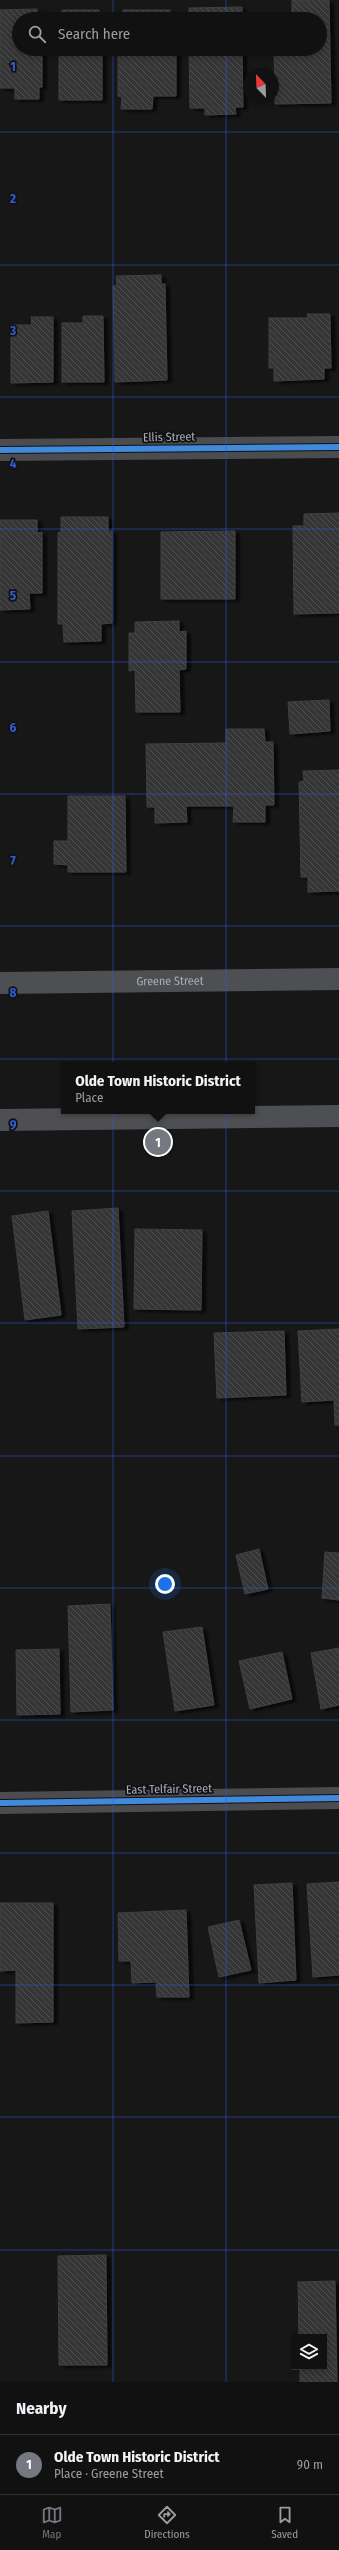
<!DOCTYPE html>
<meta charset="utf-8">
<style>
body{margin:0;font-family:"Fira Sans Condensed",sans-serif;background:#1e1f1f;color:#f1f3f6}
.controls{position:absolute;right:12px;bottom:12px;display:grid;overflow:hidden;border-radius:0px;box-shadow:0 2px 6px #0003}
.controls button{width:36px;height:36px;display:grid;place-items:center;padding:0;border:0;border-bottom:1px solid #303131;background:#111;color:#f1f3f6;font:20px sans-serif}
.compass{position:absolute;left:243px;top:68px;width:36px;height:36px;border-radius:50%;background:#111;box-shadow:0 2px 6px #0003;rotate:337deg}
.you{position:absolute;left:165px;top:1584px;width:14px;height:14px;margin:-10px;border:3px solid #fff;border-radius:50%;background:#1a73e8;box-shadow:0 0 0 6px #1a73e833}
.badge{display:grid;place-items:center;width:26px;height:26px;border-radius:50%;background:#757880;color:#fff;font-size:13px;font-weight:700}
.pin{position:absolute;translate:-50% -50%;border:2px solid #fff;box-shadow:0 1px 4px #0006}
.popup{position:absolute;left:61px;top:1062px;width:194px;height:52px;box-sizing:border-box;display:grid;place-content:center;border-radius:0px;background:#111;filter:drop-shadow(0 1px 3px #0005);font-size:13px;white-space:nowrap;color:#9c9d9f}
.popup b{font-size:15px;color:#f1f3f6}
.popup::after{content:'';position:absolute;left:50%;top:100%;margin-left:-8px;border:8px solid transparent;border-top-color:#111}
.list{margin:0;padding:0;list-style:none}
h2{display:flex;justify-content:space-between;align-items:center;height:52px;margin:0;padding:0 16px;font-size:17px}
h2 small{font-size:13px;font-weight:400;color:#9c9d9f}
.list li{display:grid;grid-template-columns:26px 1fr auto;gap:12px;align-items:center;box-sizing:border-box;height:60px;padding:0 16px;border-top:1px solid #303131}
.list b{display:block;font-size:15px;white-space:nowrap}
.list p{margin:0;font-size:13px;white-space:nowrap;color:#9c9d9f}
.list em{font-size:13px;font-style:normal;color:#9c9d9f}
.icon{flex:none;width:22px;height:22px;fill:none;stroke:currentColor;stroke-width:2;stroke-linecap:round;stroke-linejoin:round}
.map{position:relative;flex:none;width:339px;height:2382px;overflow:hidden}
.search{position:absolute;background:#111;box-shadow:0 2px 6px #0003;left:12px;right:12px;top:12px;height:44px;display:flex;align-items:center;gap:10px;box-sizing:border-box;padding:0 14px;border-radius:22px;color:#9c9d9f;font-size:15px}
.sheet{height:112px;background:#111}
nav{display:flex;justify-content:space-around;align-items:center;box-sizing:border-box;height:56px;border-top:1px solid #303131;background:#111;font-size:11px;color:#9c9d9f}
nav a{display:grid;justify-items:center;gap:2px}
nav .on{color:#757880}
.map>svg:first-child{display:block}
</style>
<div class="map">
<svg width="339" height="2382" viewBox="0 0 339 2382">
<defs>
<pattern id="building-back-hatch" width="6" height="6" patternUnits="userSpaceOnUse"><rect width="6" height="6" fill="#353536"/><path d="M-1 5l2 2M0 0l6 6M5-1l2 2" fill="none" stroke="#4f5051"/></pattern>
<filter id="shadow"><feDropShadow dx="4.5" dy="2.5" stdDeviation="1" flood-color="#0009"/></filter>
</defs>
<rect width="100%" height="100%" fill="#171717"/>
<path fill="url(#building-back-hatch)" stroke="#3f4043" filter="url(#shadow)" d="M292,0h37l2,103 -56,1 -1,-55h46v-30h-46v-4l18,-1z
M242,7v12h-53v-11z
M37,9l1,10h-19v30h23v38h-3v12h-24v-11h-15v-78z
M62,10h37v9h-37z
M123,10h47v9h-47z
M59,49h43v51h-43z
M118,49h58v47h-23l-1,13h-31l1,-12 -4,-1z
M189,49h53l1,58h-8l1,7 -31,1v-7h-15z
M161,275v9h4l2,96 -52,2 -2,-96h4l-1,-10z
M307,314h23l1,54h-7v11l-50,2v-13h-5v-50h39z
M83,316h20l1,66h-42v-59h21z
M31,317h22v65l-42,1v-58h21z
M339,513v100l-45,1 -1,-88h11v-12z
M61,517h47v14h4v92l-11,1v17l-37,1 -1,-18h-5v-91l3,-1z
M0,520h37v13l5,-1v61h-13l1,16 -30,1z
M235,531v68h-74v-67z
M179,621v11l7,-1v38l-7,1 1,42h-44l-1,-42 -6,1v-38h6v-11z
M329,700l1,31 -40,3 -2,-32z
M226,729h38l1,13h8l1,63h-9v17h-32l1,-16h-48l1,16 -32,1v-16h-8l-1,-63 80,-1z
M339,770v121l-31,1v-15h-7l-2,-95 5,-1 -1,-10z
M68,796h57l1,76h-58v-7l-14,-1v-23h14z
M118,1208l6,119 -46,2 -6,-118z
M48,1211l13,104 -36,5 -13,-104z
M135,1229l67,1 -1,80 -67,-1z
M339,1329v96h-4l-1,-25 -32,2 -4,-71z
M284,1331l2,64 -69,3 -3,-65z
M259,1549l9,40 -23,5 -9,-39z
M325,1552l14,1v47l-17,-2z
M110,1604l3,106 -42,2 -3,-106z
M202,1627l12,78 -39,6 -12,-79z
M339,1648v57l-18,4 -10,-56z
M59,1649l1,65 -43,1 -1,-65z
M282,1652l10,47 -42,10 -11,-48z
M339,1882v93l-26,2 -6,-93z
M292,1883l4,97 -37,3 -5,-98z
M0,1903h53v119l-37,1v-53l-16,1z
M186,1910l3,87h-32l-1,-15 -24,1 -1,-22h-12l-1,-48z
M239,1920l12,50 -32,7 -11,-50z
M106,2255l1,110h-48l-1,-109z
M335,2281l2,101h-37v-15h24v-30h-25l-1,-55z"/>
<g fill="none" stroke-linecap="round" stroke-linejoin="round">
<path stroke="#4b4c50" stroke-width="22" d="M0,450l339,-3
M0,1803l339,-5"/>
<g stroke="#4d4f52" stroke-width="22">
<path id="s1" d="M0,983l339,-4"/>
<path d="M0,1120l339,-4"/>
</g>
<defs>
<path id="cycleway" d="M0,450l339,-3
M0,1803l339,-5"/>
</defs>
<use href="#cycleway" stroke="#111113" stroke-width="8"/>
<use href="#cycleway" stroke="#408adc" stroke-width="6"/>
</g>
<path fill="none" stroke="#325cd3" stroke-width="1" stroke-opacity="0.55" d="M113,0v19M226,0v19M113,49v2333M226,49v2333M0,132h339M0,265h339M0,397h339M0,529h339M0,662h339M0,794h339M0,926h339M0,1059h339M0,1191h339M0,1323h339M0,1456h339M0,1588h339M0,1720h339M0,1853h339M0,1985h339M0,2117h339M0,2250h339"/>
<g text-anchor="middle" stroke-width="3.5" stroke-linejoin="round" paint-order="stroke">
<g font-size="12" fill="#a8adb8" stroke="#111113">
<text transform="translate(169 437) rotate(-1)" y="4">Ellis Street</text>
<text dy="4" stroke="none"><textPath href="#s1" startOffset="170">Greene Street</textPath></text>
<text transform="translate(169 1789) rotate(-1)" y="4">East Telfair Street</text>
</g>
</g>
<g font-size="13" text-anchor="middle" font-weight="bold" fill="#325cd3" stroke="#111113" stroke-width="3.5" stroke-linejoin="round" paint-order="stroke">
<text x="13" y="71">1</text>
<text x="13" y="203">2</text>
<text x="13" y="335">3</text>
<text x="13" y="468">4</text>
<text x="13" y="600">5</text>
<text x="13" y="732">6</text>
<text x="13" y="865">7</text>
<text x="13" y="997">8</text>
<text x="13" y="1129">9</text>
</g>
</svg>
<div class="controls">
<button><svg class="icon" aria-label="layers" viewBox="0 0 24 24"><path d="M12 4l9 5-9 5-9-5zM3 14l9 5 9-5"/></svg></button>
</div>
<svg class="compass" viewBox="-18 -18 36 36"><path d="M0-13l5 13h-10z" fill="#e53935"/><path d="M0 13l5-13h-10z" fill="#9c9d9f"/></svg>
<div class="you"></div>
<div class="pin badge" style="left:158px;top:1142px">1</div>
<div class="popup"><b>Olde Town Historic District</b>Place</div>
<div class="search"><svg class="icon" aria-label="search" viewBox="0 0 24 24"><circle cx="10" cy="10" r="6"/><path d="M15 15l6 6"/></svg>Search here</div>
</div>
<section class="sheet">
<h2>Nearby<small></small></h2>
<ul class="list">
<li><span class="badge">1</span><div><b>Olde Town Historic District</b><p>Place · Greene Street</p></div><em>90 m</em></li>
</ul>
</section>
<nav>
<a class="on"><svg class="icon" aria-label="map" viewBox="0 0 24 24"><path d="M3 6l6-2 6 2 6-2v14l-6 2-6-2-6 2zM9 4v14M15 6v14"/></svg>Map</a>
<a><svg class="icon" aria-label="directions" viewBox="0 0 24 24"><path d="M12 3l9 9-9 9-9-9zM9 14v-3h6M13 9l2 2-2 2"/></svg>Directions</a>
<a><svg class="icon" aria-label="saved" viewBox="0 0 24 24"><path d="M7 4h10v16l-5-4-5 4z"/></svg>Saved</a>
</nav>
